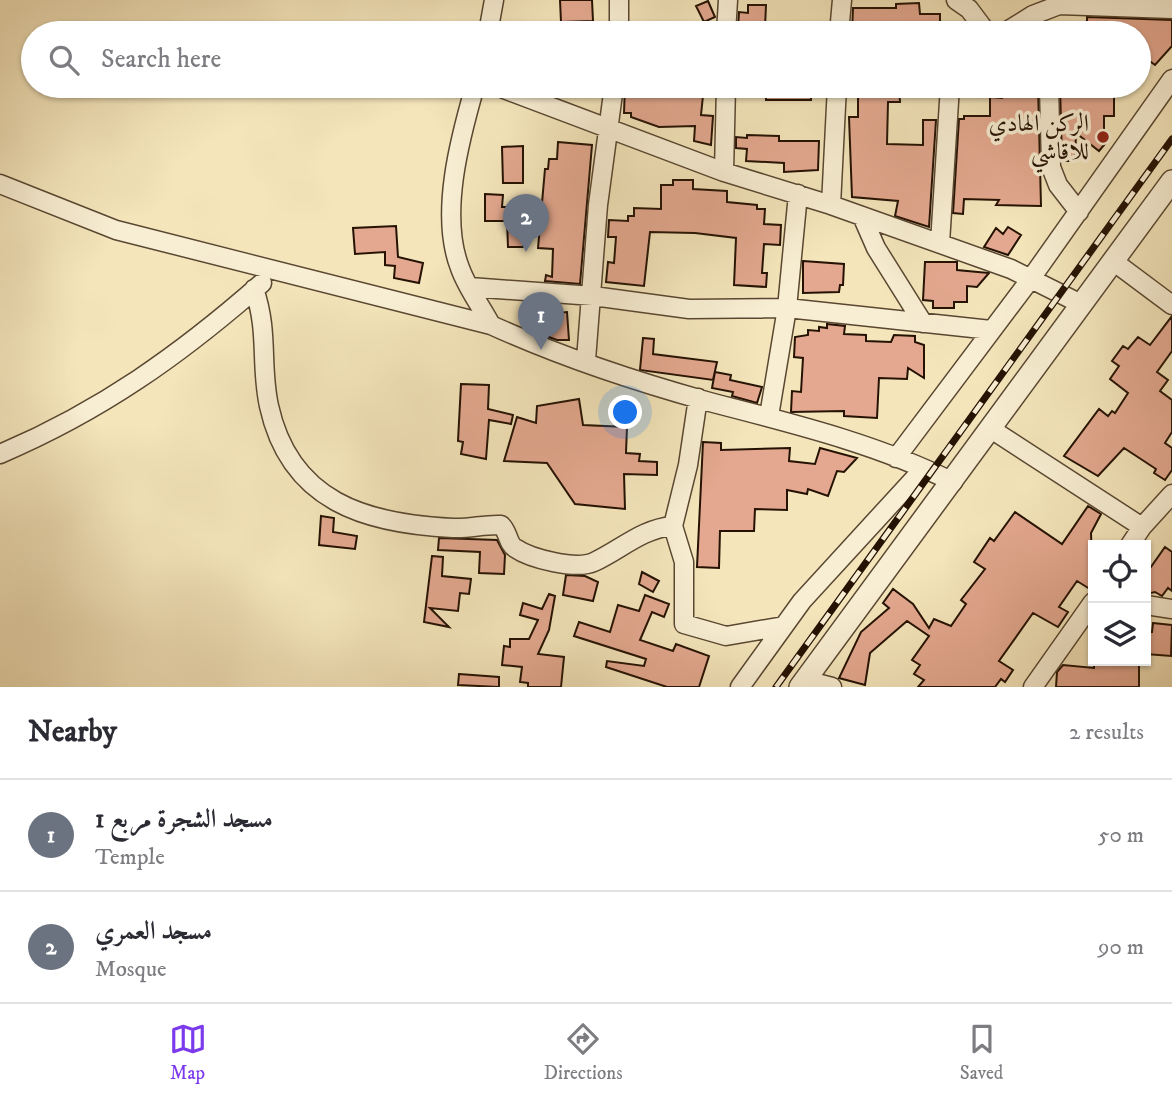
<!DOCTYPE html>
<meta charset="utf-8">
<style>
body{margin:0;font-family:"IM FELL DW Pica",Amiri,serif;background:#f7f7f7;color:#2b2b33}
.controls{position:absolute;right:21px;bottom:21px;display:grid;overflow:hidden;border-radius:0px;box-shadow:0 2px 5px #0004}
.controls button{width:63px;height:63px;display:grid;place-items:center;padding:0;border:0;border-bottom:2px solid #e1e1e2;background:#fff;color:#2b2b33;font:35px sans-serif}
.you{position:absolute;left:626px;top:413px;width:24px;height:24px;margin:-18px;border:5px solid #fff;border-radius:50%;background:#1a73e8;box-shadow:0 0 0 10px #1a73e833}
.badge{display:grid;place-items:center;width:46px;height:46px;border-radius:50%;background:#7c3aed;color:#fff;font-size:23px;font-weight:700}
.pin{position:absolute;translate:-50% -58px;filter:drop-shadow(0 2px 4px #0008)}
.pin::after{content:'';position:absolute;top:37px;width:24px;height:21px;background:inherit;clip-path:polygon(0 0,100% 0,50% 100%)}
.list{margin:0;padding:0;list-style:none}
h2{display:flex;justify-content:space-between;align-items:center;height:91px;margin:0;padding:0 28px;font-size:30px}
h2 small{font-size:23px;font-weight:400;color:#7c7c81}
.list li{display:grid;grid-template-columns:46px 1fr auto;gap:21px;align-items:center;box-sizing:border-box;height:112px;padding:0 28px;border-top:2px solid #e1e1e2}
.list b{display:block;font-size:26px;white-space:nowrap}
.list p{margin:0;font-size:23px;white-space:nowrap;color:#7c7c81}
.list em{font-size:23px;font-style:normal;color:#7c7c81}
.icon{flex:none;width:38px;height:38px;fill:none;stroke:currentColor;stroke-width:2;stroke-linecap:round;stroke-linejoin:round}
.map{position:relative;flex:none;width:1172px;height:687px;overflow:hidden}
.search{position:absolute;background:#fff;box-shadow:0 2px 5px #0004;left:21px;right:21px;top:21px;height:77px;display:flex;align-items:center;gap:18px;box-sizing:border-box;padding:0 24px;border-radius:38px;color:#7c7c81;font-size:26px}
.sheet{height:315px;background:#fff}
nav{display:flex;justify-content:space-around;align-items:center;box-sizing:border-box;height:98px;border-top:2px solid #e1e1e2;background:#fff;font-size:19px;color:#7c7c81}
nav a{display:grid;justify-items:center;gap:4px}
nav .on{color:#7c3aed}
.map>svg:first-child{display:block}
</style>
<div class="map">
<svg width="1172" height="687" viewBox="0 0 1172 687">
<rect width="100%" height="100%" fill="#f4e5bb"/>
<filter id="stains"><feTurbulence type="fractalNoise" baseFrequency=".00286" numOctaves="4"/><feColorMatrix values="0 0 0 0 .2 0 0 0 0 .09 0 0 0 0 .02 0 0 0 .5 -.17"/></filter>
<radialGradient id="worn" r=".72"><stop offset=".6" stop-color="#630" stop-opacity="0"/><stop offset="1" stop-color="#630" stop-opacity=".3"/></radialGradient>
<path fill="#e3a88f" stroke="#251203" stroke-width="2" d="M560,0h32l1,21 -32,1z
M708,1l7,16 -11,5 -8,-16z
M919,3l1,11h20v19h-88l1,-25h43v-4z
M748,5h18l-1,23h-27l1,-16 9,1z
M1087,17l85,3v26l-17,19 -15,-11 -1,-21h-52z
M625,86h79l-3,29 12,1 -2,29 -17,-4 1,-15 -36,1 -28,-10v-4h-7z
M766,86l45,2v12h-45z
M858,86h41l1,16h-12l-1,42 36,1v-25h13l-7,107 -34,-11 3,-15 -46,-4 -3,-80h9z
M1002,86h36l3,120 -45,-1 3,-5 -35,-1 -1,15 -10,-1 6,-94h5v-3h26v-19l12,1z
M1060,86h54v30h-10v18l5,5 -10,12 -23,-18 -1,28h-13z
M747,135l32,1v5h40l-1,29 -34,2v-9l-38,-2 1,-12 -11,-1v-11l11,1z
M558,142l34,3 -12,139 -35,-3 1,-6 6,2 1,-28 -15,-1 7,-79h3l1,-10h8z
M523,146v37h-20l-1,-36z
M673,180h20v9l34,2v11l30,3v4h8l-1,15 17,1 -1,20 -16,-1 -2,29h5l-1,14 -32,-2 2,-47 -41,-5 -45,-1 -6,54 -38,-4 2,-20 6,1 2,-26h-8l1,-17 19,1v-5h6v-8l27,1v-24h12z
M485,194l18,1 -1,12h21v40h-15l-1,-26h-22z
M396,226l2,31 25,6 -4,20 -25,-5 1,-12 -10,-1v-13l-30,2 -2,-26z
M1008,227l13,8 -13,20 -24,-8 12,-19 7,6z
M803,261l41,3 -1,21h-3l-1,7 -36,1z
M925,262h32v8l32,3 -12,14 -10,-1v16h-13v6h-21v-7l-10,-1z
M567,312l2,28h-12l-19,-7 -1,-18z
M1172,316v35l-15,21 11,8 -8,11 12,9v32l-7,11 7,5v22l-7,10 -11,-7 2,-4 -32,-21 -26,28 -34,-20 35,-47 9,7 4,-5 3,2 13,-20 -18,-14 9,-13 -7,-5 11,-15 5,3 10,-12 12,8z
M827,324l18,2 -1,8 22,1v6l25,1 3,-7 21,1v6l9,3v33l-16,-10 -1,11 -28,-1 -2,40 -33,-2v-5l-53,1 1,-21 9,1 2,-34 -9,-1 1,-20 13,-2v-5l11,1v-4l8,1z
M643,338l11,1 -1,15 64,8 -4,18 -73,-10z
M715,372l16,3 -1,5 32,7 -5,16 -25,-7 1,-4 -21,-4z
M461,384l28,1 -1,24 25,6 -2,9 -22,-4 -3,39 -25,-5 2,-12 -5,-1z
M579,399l4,26 44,2 -1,26 14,1 -1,7 18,1v13l-33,-1 1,35 -50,-5 -28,-41 -43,-2 13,-44 19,6 1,-17z
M703,442l18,1v7l69,-2 -1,13 26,3 5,-16 37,10 -13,14 -7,-1 -9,25 -20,-7 -1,5 -20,-4v20l-32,-1 -1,22h-34l-1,37 -22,-1z
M1088,506l13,8 -10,19 2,58 -16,-10 -18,26 9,5 -10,15 -25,-14 -34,48 14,9 -8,12 -4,-3 -6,8h-77l6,-7 -10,-6 6,-9 -8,-5 17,-24 -22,-15 -37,32 -5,32 -26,-7 22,-46 28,-24 -6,-5 10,-14 20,15 16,24 5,-9 17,7 15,-22 -5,-4 24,-31 -11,-7 16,-24 4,3 21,-29 47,32z
M321,516l13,2 -1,14 24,4 -2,13 -36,-4z
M439,538l58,2 8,15 -1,19 -25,-1 1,-21 -42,-2z
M1165,547l7,5v39l-4,-3 -6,8 -7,-4 -9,2v-20z
M432,556l11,1 -1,19 29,3 -2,15 -9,-1 -2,18 -28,-3 19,19 -25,-5z
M642,572l17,9 -6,11 -14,-8z
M566,575l19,1 13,6 -5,19 -30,-6z
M549,594l6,2 -6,34 -11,24 26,3 -3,30h-33v-4l-8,-1 2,-15 -20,-2 2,-19 6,1v-8h19l9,-19 -18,-5 3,-12 19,6z
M645,595l24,9 -5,13 -12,-5 -12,28 33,11 3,-7 33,12 -10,31h-32l-61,-20 1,-6 37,5 2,-7 -72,-23 5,-14 31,10 8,-27 21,6z
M1153,623l19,2 -1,31 -25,-2 2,-22h4z
M1094,661h45v26h-83l1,-15 6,-7 31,3z
M459,674l40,3v10l-41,-2z"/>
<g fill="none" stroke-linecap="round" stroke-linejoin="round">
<defs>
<path id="minor" d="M619,0v33
M956,0l13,9 18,24
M488,33l6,-33
M726,33l2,-33
M839,33l3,-33
M1004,33l29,-18 26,-10 113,4
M475,86c-15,52 -36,129 -15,182 7,20 21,38 31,57
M496,86l228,86 107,33 180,64 70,35
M1049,86l2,81 7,18 21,27
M724,172l2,-86
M0,184l116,46 375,95c68,31 143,56 215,76 84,22 169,42 247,81
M831,205l6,-119
M862,216l14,32 47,75
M940,243l10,-157
M1113,261l59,44
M470,287l123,9 96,13 98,-1 204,22
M254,289c15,42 6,77 15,117 21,96 97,118 184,122 16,1 32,-4 48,-3 7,6 7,19 14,23 16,11 61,22 79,14 28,-13 47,-33 79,-36l11,36v62l42,12 58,-10
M586,360l12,-155 16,-119
M769,416l18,-108 11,-114
M991,429l151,98
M0,454c101,-43 180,-99 262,-171
M896,458l136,-181 140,-198
M673,526l15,-61 10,-67
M1130,545l12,-18 30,-33
M1146,605l26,4
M805,680l27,7
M740,687l62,-86 121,-132
M1033,687l60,-85"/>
<path id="tertiary" d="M800,687l372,-506"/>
</defs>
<use href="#minor" stroke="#594731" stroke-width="21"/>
<use href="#tertiary" stroke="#594731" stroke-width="24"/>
<use href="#minor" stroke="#f8eed3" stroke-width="18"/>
<use href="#tertiary" stroke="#f8eed3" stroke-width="21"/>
<defs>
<path id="rail" d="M776,687l396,-548"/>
</defs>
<use href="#rail" stroke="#251203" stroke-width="7"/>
<use href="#rail" stroke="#f8eed3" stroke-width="4.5" stroke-dasharray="13" stroke-linecap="butt"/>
</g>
<circle fill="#8f2418" stroke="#f8eed3" stroke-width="2.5" cx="1103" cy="137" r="7"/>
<g text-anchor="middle" stroke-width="7" stroke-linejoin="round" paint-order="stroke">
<g font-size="24" fill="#251203" stroke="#f8eed3" text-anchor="end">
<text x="1089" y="131">الركن الهادي<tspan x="1089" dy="28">للاقاشي</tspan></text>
</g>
</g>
<rect width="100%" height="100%" filter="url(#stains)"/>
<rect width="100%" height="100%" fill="url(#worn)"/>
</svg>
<div class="controls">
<button><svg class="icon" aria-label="locate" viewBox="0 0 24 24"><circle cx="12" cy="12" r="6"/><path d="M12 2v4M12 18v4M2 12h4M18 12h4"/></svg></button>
<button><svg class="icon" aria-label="layers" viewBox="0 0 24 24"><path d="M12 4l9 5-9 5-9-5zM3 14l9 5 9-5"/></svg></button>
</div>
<div class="you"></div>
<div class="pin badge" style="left:541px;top:350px;background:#6b7280">1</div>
<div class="pin badge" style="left:526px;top:252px;background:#6b7280">2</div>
<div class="search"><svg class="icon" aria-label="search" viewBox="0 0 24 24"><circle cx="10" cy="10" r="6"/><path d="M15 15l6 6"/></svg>Search here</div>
</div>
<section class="sheet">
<h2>Nearby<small>2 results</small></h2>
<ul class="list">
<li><span class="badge" style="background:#6b7280">1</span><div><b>مسجد الشجرة مربع 1</b><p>Temple</p></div><em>50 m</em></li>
<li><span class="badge" style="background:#6b7280">2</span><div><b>مسجد العمري</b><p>Mosque</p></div><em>90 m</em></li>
</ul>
</section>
<nav>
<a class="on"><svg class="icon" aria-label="map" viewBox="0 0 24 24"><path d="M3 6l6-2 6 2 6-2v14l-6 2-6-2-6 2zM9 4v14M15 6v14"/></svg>Map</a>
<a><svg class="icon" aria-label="directions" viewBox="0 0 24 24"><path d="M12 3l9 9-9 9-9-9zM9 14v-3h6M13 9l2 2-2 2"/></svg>Directions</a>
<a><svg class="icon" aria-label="saved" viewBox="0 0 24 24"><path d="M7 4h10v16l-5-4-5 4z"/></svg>Saved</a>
</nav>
